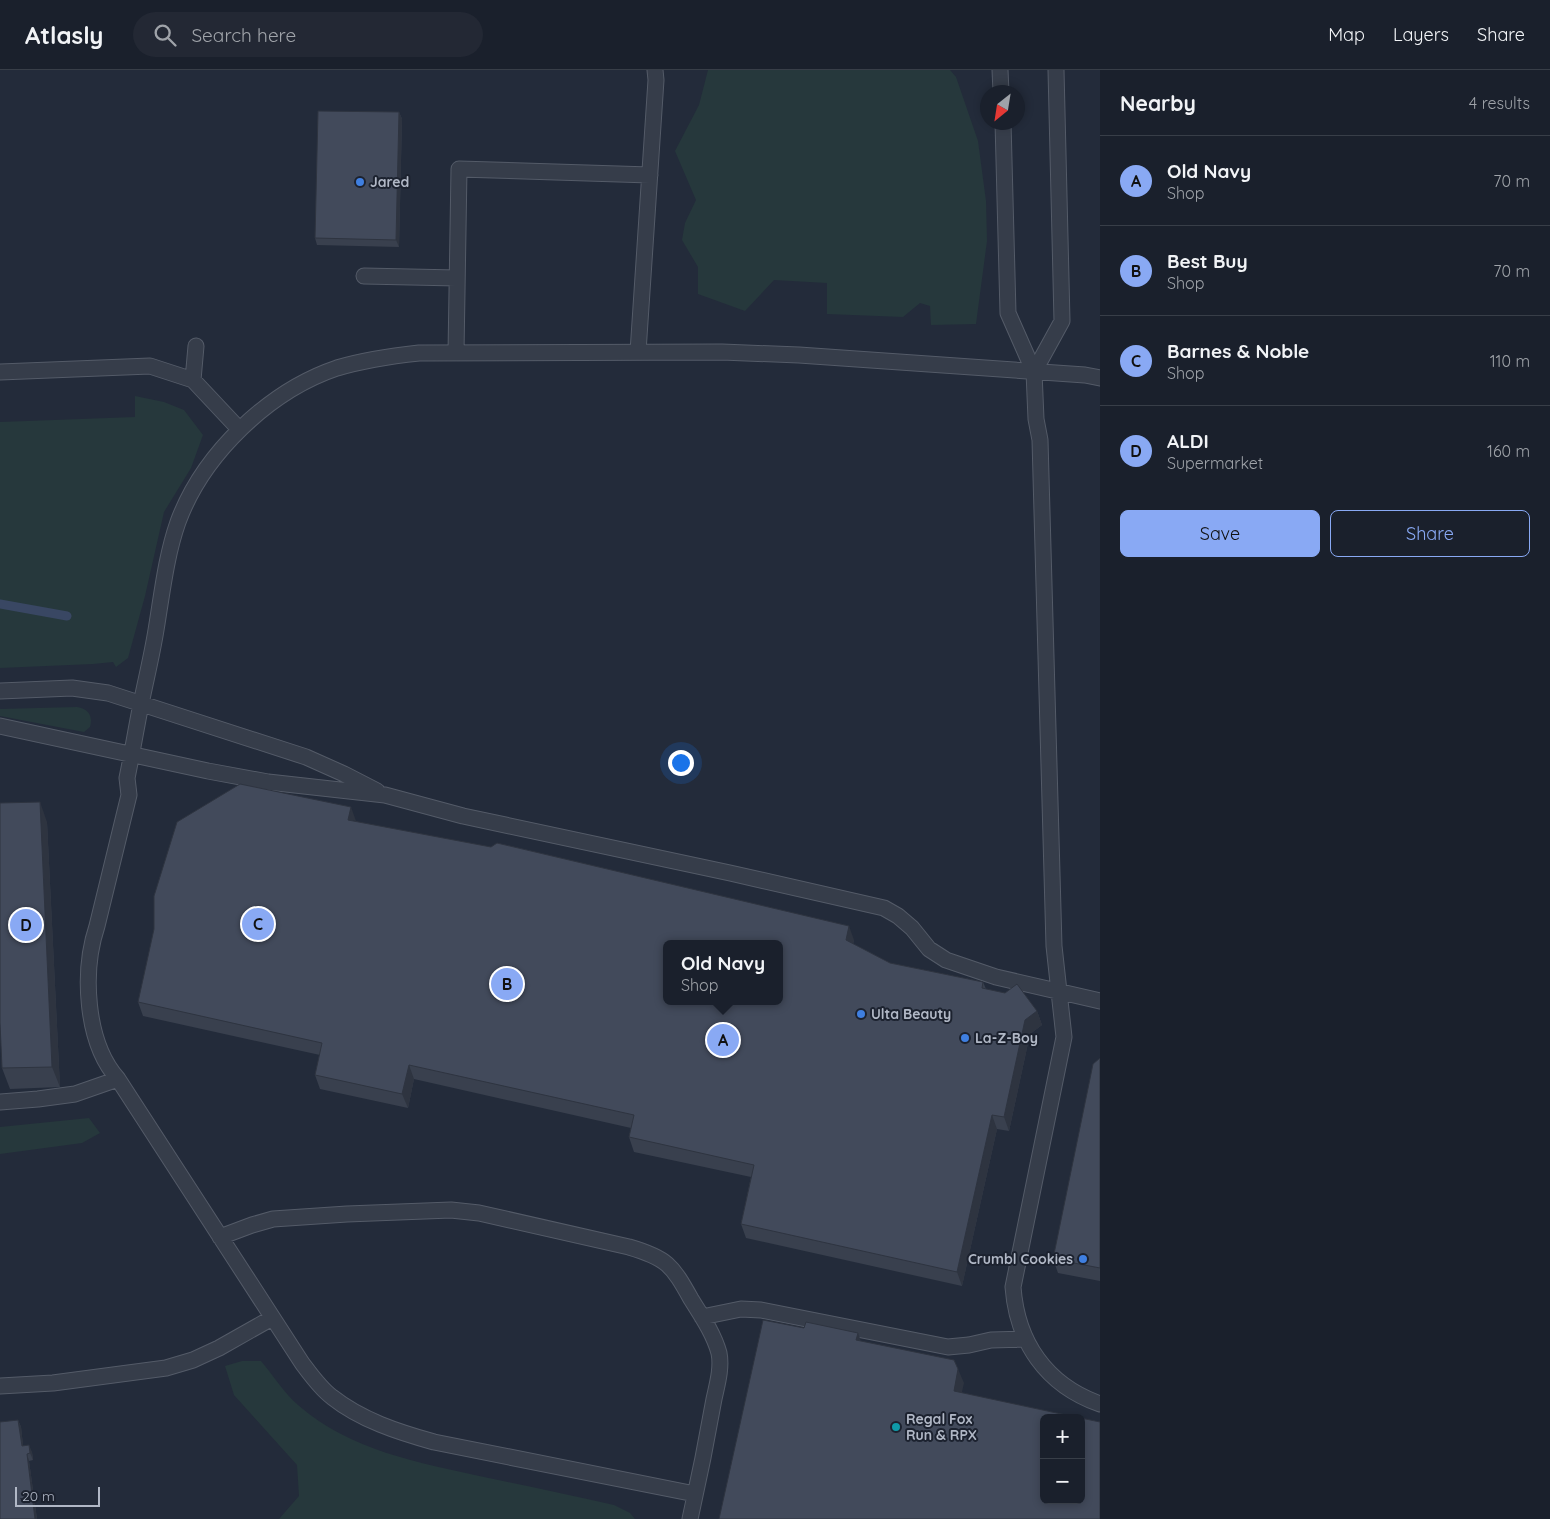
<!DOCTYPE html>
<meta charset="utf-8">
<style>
body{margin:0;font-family:Quicksand,sans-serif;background:#232834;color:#f1f3f6}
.controls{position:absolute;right:15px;bottom:15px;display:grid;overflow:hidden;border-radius:8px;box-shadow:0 2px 8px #0003}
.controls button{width:45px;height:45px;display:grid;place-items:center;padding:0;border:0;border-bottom:1px solid #383e48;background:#1a202c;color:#f1f3f6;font:25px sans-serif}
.compass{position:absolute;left:980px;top:15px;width:45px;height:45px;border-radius:50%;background:#1a202c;box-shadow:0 2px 8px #0003;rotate:210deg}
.scale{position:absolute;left:15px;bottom:12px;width:85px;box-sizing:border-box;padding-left:5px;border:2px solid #b1b8c6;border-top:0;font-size:14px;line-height:18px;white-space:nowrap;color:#b1b8c6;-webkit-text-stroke:4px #1c222f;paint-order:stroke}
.you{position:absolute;left:680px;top:692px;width:18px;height:18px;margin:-12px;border:4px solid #fff;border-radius:50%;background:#1a73e8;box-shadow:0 0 0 8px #1a73e833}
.badge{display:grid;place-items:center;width:32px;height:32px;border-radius:50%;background:#89a9f4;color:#111;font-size:16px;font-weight:700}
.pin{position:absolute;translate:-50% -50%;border:2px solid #fff;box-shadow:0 1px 5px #0006}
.popup{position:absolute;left:663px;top:870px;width:120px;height:65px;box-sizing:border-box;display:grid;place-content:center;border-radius:8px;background:#1a202c;filter:drop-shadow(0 1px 4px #0005);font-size:16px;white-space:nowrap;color:#9fa3a9}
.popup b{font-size:19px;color:#f1f3f6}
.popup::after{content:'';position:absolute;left:50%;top:100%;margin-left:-10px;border:10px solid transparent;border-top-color:#1a202c}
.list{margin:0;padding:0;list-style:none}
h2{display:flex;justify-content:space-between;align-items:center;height:65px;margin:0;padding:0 20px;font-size:21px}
h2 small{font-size:16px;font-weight:400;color:#9fa3a9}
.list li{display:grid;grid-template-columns:32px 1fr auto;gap:15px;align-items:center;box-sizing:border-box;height:90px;padding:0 20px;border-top:1px solid #383e48}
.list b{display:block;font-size:19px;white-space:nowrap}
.list p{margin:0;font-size:16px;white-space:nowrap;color:#9fa3a9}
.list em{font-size:16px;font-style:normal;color:#9fa3a9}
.actions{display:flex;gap:10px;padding:15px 20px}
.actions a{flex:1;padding:11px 0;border:1px solid #89a9f4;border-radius:8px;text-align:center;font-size:18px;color:#89a9f4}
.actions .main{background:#89a9f4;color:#111}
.icon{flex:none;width:28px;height:28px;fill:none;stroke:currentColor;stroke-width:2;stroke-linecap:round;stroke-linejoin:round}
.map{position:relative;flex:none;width:1100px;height:1449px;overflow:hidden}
header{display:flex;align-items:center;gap:30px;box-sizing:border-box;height:70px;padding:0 25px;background:#1a202c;border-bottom:1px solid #383e48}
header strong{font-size:24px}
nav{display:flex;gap:28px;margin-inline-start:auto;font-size:18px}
.search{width:350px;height:45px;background:#232834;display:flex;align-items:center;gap:12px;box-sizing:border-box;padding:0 18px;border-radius:28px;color:#9fa3a9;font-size:19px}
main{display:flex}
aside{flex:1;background:#1a202c}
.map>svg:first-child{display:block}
</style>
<header>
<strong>Atlasly</strong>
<div class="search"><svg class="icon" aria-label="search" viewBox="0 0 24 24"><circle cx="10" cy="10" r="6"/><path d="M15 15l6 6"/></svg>Search here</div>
<nav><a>Map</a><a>Layers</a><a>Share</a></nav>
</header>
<main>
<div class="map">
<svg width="1100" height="1449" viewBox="0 0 1100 1449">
<rect width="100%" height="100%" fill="#232b3a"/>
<path fill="#26383c" d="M708,0h242l6,7 22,64 8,60 1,40 -11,83 -45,1 -1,-19 -10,-3 -17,14 -76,-3v-31l-53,-3 -29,31 -47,-17v-27l-16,-27 3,-17 11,-23 -21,-49 24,-46z
M135,326l29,6 20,8 19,25 -12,33 -27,44 -19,84 -17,62 -12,9 -3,-5 -20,2 -93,4v-246l135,-5z
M77,637c12,2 16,9 13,20l-6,5 -84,-16v-7z
M89,1048l11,15 -18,10 -82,11v-27z
M242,1291h19c12,14 23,32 37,44 53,46 119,57 186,72 43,9 86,18 130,28l16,8 5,6h-356l20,-23 -2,-31 -63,-70 -9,-29z"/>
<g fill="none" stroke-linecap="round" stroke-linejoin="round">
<path stroke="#394763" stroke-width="9" d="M0,534l67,12"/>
<defs>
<path id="service" d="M1000,0l1,22
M1003,52l5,191 26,59 2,47 4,21 14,506 10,91 -51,250c4,55 33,98 87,117
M364,206l93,2
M638,282l18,-272 -1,-10
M456,283l3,-184 191,6
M0,302l150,-6 43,14 3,-34
M1034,302l28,-51 -6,-251
M193,310l46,49
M0,621l72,-3 36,5 198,64 38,17 33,17
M0,656l208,45 60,11 117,13 78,21 267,57 154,35 14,8 14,12 17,21 17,11 50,17 104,24
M0,1032l38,-3 37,-5 43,-15
M220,1167l32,-12 21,-6 74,-5 104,-4 28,3 150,34c38,11 43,18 62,52 10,16 23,35 28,54 3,15 -2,32 -5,46 -7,40 -15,80 -24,120
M702,1247l39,-8 20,1 187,37 21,-2 22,-5 34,-1
M0,1316l53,-3 113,-15 27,-8 26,-12 53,-30
M695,1424l-261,-52c-36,-10 -73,-22 -102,-45 -12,-9 -21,-22 -30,-34l-184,-284c-33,-37 -36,-108 -21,-153l32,-131 -2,-17c5,-24 9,-49 14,-74 5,-25 11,-49 15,-74 6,-36 10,-74 22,-108 25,-68 91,-131 159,-154 27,-8 54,-12 82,-15l303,-1 77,3 286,20 15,3"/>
</defs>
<use href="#service" stroke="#545b68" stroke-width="17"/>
<use href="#service" stroke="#363d4a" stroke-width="15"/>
</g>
<path fill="#39404e" d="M399,42l3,7 -3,128 -82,-2 -2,-7z
M47,752l13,265 -50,2 -8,-21z
M356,752l498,118 -1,4 37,19 93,19 3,7 51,22 5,14 -12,9 -21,97 -12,-2 -35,157 -216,-48 -5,-14 10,-47 -117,-25 -5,-15 2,-9 -217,-49 -6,29 -88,-19 -5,-14 5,-20 -177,-39 -5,-14z
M1100,988v223l-42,-8 -5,-14z
M18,1350l3,7 2,19 9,6 1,8 -4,1 8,58h-37z"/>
<path fill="#2e3440" d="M399,42l3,7 -3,128 -3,-7z
M40,732l7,20 13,265 -8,-20z
M351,737l5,14 -8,-1z
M849,856l5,14 -3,14 -5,-14z
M1037,941l5,14 -12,9 -21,97 -5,-14 21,-97z
M409,995l5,14 -6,29 -6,-14z
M992,1045l5,14 -35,157 -5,-14z
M858,1263l5,14 -7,-7z
M958,1299l6,14 -5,22 -5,-14z
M18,1350l3,7 3,26 -2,-7z
M29,1375l3,7 1,8 -3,-7z
M27,1384l2,7 8,58h-2z"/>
<path fill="#424a5b" stroke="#2e3440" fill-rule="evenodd" d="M318,41l81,1 -3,128 -81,-2z
M240,714l111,23 -3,13 143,27 6,-4 352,83 -3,14 44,23 93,19 -1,6 23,5 12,-9 20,27 -12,9 -21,97 -12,-2 -35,157 -216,-48 13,-59 -125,-28 5,-22 -225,-50 -7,29 -87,-19 7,-32 -184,-41 16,-73v-33l23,-74zM667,874h112v57h-112z
M40,732l12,265 -50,1 -2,-45v-220z
M1100,988v210l-47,-9 40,-195z
M763,1250l41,8 2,-6 52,11 -2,7 98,20 4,9 -4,22 126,27h-36v82h37v-82l19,4v97h-381z
M18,1350l4,26 7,-1 1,8 -3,1 8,65h-35v-97z"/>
<g fill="#3f7fe0" stroke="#1c222f" stroke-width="2">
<circle cx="360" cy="112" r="5"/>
<circle cx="861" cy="944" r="5"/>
<circle cx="965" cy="968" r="5"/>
<circle cx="1083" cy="1189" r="5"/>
</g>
<circle fill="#0f9aa8" stroke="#1c222f" stroke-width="2" cx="896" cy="1357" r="5"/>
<g text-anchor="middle" stroke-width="4" stroke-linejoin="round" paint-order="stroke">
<g font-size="14" font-weight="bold" fill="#b1b8c6" stroke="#1c222f" text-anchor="start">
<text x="370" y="117">Jared</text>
<text x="871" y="949">Ulta Beauty</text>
<text x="975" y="973">La-Z-Boy</text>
<text x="1073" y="1194" text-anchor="end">Crumbl Cookies</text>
<text x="906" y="1354">Regal Fox<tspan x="906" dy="16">Run &amp; RPX</tspan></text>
</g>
</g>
</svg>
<div class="controls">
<button>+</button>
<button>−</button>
</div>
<svg class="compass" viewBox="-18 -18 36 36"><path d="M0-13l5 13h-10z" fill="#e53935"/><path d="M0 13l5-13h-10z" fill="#9fa3a9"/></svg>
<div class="scale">20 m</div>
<div class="you"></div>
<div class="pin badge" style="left:723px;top:970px">A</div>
<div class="popup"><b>Old Navy</b>Shop</div>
<div class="pin badge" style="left:507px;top:914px">B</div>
<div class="pin badge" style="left:258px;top:854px">C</div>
<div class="pin badge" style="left:26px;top:855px">D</div>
</div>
<aside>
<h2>Nearby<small>4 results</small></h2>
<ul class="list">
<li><span class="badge">A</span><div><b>Old Navy</b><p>Shop</p></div><em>70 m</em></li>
<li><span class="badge">B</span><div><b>Best Buy</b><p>Shop</p></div><em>70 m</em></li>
<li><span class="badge">C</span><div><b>Barnes &amp; Noble</b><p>Shop</p></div><em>110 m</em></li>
<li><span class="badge">D</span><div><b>ALDI</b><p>Supermarket</p></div><em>160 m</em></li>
</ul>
<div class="actions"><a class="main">Save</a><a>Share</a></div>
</aside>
</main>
